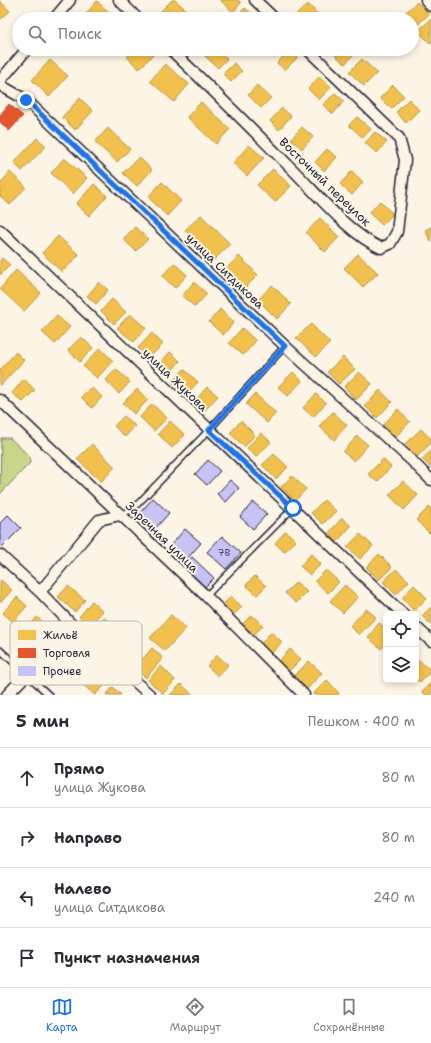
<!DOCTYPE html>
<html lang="ru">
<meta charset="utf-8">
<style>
body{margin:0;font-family:"Shantell Sans",sans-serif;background:#f2f2f3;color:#2b2b33}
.controls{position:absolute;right:12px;bottom:12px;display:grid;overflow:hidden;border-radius:6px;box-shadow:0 2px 6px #0003}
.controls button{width:36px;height:36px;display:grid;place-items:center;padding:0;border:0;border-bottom:1px solid #e1e1e2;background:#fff;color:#2b2b33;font:20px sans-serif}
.stop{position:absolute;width:12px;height:12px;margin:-9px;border:3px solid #1a73e8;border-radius:50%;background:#fff}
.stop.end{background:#1a73e8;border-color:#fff;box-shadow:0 1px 4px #0008}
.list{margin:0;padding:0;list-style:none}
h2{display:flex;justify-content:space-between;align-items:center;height:52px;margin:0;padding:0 16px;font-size:17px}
h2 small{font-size:13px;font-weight:400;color:#7c7c81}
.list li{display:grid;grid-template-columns:26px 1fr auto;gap:12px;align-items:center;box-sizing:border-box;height:60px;padding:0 16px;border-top:1px solid #e1e1e2}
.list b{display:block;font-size:15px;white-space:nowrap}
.list p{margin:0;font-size:13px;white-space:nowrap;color:#7c7c81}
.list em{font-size:13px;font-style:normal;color:#7c7c81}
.icon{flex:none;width:22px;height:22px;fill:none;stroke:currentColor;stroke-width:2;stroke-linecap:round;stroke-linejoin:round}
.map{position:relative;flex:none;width:431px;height:695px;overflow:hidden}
.search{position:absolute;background:#fff;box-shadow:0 2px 6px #0003;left:12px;right:12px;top:12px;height:44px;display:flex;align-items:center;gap:10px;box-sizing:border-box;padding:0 14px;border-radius:22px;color:#7c7c81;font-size:15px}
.sheet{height:292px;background:#fff}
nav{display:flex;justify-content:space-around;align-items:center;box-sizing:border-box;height:56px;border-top:1px solid #e1e1e2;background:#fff;font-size:11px;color:#7c7c81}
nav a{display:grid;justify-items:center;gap:2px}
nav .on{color:#1a73e8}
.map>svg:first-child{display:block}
</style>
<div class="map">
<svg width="431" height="695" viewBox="0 0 431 695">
<rect width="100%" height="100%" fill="#fcf5e5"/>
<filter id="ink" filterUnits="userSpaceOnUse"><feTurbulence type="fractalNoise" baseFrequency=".025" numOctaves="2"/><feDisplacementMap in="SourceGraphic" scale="8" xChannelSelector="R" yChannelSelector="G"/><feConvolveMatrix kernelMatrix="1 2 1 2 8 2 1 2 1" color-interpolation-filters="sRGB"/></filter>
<g filter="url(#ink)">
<path fill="#c9d689" stroke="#767c62" d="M1,438h9l20,19v6l-30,31z"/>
<path fill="#f2c14e" stroke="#b49148" d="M172,0h3l10,9 -9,10h-6l-9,-8z
M220,0h18l3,3 -8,9z
M0,1l10,10 -10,9z
M97,1l19,18h-29l-3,-3z
M417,2l12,12 -15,14 -2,-2v-7h-7l-3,-3z
M308,4l10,10 -6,5h-15l-3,-2z
M245,8l11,9 -2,2h-19z
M431,19v23l-1,1 -12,-12z
M135,49h17l4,3 -17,17 -12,-12z
M211,49h5l11,10 -9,9 -13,-12z
M264,49h19l-9,9z
M342,49h17l-14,15 -10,-9z
M290,50l8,7 -13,13 -8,-7z
M362,59l15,14 -13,13 -15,-14z
M50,60l18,16 -19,21 -17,-17z
M234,63l8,8 -11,11 -8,-8z
M165,64l24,20 -15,18 -24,-21z
M320,76l11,11 -12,13 -11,-11z
M257,85l14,13 -10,10 -13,-13z
M393,85l11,11 -13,13 -11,-11z
M335,93l9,8 -11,13 -10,-9z
M80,98l13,13 -18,19 -13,-13z
M409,99l10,11 -13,13 -10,-11z
M201,102l29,27 -14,15 -29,-27z
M282,108l9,8 -12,14 -9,-9z
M357,117l14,12 -8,9 -14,-13z
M302,127l11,10 -11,12 -11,-10z
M108,128l22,21 -13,13 -22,-20z
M375,132l12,10 -10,11 -12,-10z
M37,138l9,8 -24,25 -8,-8z
M249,145l15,13 -17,18 -14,-13z
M327,149l10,8 -13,14 -9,-9z
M139,157l13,13 -15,16 -14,-13z
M64,158l23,20 -14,16 -22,-21z
M273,169l18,17 -16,16 -18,-17z
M352,171l11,11 -11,13 -12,-11z
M10,172l16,15 -16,18 -10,-9v-12z
M162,182l19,19 -14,15 -19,-19z
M94,184l13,12 -18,20 -13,-12z
M380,201l13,13 -11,11 -13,-12z
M201,215l29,29 -16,16 -29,-30z
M320,218l19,19 -14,15 -19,-19z
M135,227l13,12 -12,12 -13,-12z
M431,227v15l-6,-12z
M58,236l21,19 -17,17 -20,-19z
M358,254l20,19 -15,14 -19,-19z
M239,256l19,19 -14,14 -19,-19z
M2,258l8,7 -10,10v-14z
M174,263l13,12 -12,13 -13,-12z
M16,270l25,23 -17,18 -24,-22z
M99,282l9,8 -12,14 -9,-8z
M194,282l13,12 -12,13 -13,-11z
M272,285l19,19 -14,15 -19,-19z
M112,299l14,13 -12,12 -13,-13z
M220,309l14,13 -11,13 -14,-13z
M130,314l16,14 -12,14 -17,-14z
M57,316l13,11 -15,17 -13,-12z
M311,324l19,19 -14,14 -20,-19z
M242,328l14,13 -13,14 -14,-12z
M152,333l11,11 -14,14 -11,-10z
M81,337l12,11 -13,14 -12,-12z
M100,348l13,13 -16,17 -14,-12z
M16,352l8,8 -24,26v-16z
M170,352l10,9 -12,14 -11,-9z
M343,357l12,12 -16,15 -12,-12z
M116,369l14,13 -11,12 -13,-14z
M184,369l14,13 -12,13 -14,-13z
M293,372l9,9 -14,15 -10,-9z
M359,372l13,12 -16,16 -12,-13z
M24,379l11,11 -12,12 -11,-9z
M91,387l11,10 -10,11 -11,-11z
M207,387l11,9 -13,14 -10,-9z
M137,389l11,11 -14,14 -11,-11z
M380,390l12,12 -15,16 -12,-12z
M255,394l21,19 -9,10 -21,-19z
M316,394l10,9 -13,14 -10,-9z
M152,404l15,14 -13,13 -14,-14z
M398,409l12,13 -15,15 -12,-12z
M333,412l14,13 -13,15 -15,-14z
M124,416l11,10 -10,11 -11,-11z
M170,421l15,14 -13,13 -14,-14z
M241,421l14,14 -11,12 -14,-14z
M421,429l10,10v4l-14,14 -12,-13z
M261,433l10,9 -15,15 -9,-9z
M357,436l11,9 -14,16 -11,-9z
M92,444l23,23 -14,15 -24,-23z
M431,451v17l-9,-9z
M274,454l14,13 -12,12 -14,-14z
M383,459l8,8 -14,15 -9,-8z
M292,476l14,13 -11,12 -14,-14z
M403,481l15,14 -14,15 -15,-15z
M324,500l12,11 -13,13 -12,-11z
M429,507l2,2v22l-2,2 -13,-13z
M342,518l9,8 -14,16 -9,-8z
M286,531l10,10 -12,11 -9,-9z
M360,534l13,12 -13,13 -13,-12z
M311,554l10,10 -11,11 -10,-9z
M379,554l13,13 -13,13 -13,-13z
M396,569l13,12 -13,14 -13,-13z
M326,570l13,12 -11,11 -13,-12z
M255,576l11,10 -9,9 -11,-10z
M1,580l11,10 -11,12 -1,-1v-20z
M296,582l11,10 -11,11 -11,-10z
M345,585l13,12 -15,16 -13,-12z
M414,585l13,13 -13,13 -12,-13z
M68,586l17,14 -10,12 -17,-15z
M231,596l11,11 -10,9 -10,-10z
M17,597l10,9 -14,16 -10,-9z
M92,601l11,10 -14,15 -10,-9z
M431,607v18l-9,-9z
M366,609l10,8 -17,18 -9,-9z
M171,615l15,13 -21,23 -15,-13z
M252,615l11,11 -11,10 -11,-11z
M37,617l14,12 -11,13 -14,-12z
M104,617l16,15 -12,13 -16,-15z
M379,623l7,6v14l-5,6 -13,-12z
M271,632l11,10 -12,13 -10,-10z
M152,648l11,10 -17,20 -11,-10z
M290,649l11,10 -12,12 -10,-10z
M217,655l11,10 -10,11 -11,-10z
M419,660l12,11 -11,11 -4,-3v-16z
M309,661l13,12 -15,16 -13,-13z
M161,666l14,14 -12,14 -15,-14z
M94,671l13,12 -12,12 -13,-11z
M327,680l12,13 -1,2h-24l-1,-1z
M431,682v13h-5l-4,-3z
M181,684l12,11h-23z
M113,687l8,8h-15z"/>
<path fill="#e4572e" stroke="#aa4732" d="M9,104l14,12 -14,15 -9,-9v-7z"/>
<path fill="#c8c2f5" stroke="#22223b" d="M208,460l12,11 -13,14 -12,-11z
M230,480l9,8 -13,14 -9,-8z
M153,498l16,15 -15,17 -16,-15z
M253,502l14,12 -14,15 -13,-12z
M8,515l13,13 -19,19 -2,-3v-21z
M185,529l16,14 -16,18 -16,-14z
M222,536l19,17 -15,16 -19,-17z
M192,557l22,21 -12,12 -21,-22z"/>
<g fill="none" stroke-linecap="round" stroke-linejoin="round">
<defs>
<path id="service" d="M121,514l11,-4 77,-80 76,-84
M206,596l87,-88
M0,650l49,45"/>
<path id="minor" d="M119,0l19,19
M255,0l20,19
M426,0l5,6
M54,19l16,-19
M170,49c42,40 83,81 124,122 25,25 55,63 87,77l9,-4 7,-12 8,-72 -6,-22 -92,-89
M0,81l27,-32
M0,85l26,15 259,246 126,114 20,20
M0,230l403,384
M0,400l206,196 98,99
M0,555l40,37 33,34 77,69
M40,592l59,-72 21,-5
M416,627l15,14
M7,695l66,-69"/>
</defs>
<use href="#service" stroke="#22223b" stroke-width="8"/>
<use href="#minor" stroke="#22223b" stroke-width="13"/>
<use href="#service" stroke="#fcf5e5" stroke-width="5"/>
<use href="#minor" stroke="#fcf5e5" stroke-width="10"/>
</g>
</g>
<g fill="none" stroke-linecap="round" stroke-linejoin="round" filter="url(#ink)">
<path stroke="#1a73e8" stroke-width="5" d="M26,100l259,246 -76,84 84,78"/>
</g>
<g text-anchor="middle" stroke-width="4" stroke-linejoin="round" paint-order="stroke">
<g font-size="10" fill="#4c4a6a">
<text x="224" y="556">7В</text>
</g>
<g font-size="12" fill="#22223b" stroke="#fcf5e5">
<text transform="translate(325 182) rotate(44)" y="4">Восточный переулок</text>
<text transform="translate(225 271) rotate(44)" y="4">улица Ситдикова</text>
<text transform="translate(175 380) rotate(44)" y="4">улица Жукова</text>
<text transform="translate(162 537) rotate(44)" y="4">Заречная улица</text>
</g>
</g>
<rect x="10" y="621" width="132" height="64" rx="6" fill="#fcf5e5" stroke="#bbb6b2" stroke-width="1"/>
<rect x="18" y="630" width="18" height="10" fill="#f2c14e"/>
<rect x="18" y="648" width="18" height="10" fill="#e4572e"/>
<rect x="18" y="666" width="18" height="10" fill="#c8c2f5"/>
<g font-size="11" fill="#22223b">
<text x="43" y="639">Жильё</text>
<text x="43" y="657">Торговля</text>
<text x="43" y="675">Прочее</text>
</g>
</svg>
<div class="controls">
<button><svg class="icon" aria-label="locate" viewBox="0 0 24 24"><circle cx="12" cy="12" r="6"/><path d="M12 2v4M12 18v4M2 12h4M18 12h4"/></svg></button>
<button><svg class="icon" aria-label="layers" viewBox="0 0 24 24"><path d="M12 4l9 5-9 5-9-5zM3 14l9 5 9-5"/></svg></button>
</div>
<div class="stop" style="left:293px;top:508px"></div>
<div class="stop end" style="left:26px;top:100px"></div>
<div class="search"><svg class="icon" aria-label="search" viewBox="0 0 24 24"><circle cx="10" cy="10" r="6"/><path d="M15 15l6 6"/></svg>Поиск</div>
</div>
<section class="sheet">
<h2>5 мин<small>Пешком · 400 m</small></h2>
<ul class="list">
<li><svg class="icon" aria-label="ahead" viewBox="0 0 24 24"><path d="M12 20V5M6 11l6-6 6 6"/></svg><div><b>Прямо</b><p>улица Жукова</p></div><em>80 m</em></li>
<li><svg class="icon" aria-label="right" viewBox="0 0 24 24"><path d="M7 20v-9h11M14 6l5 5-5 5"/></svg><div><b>Направо</b></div><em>80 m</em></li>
<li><svg class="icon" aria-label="left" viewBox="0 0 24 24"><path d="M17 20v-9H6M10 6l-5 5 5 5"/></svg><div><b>Налево</b><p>улица Ситдикова</p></div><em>240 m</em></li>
<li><svg class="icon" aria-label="arrive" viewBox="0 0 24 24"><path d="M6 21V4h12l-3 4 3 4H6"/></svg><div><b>Пункт назначения</b></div></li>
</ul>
</section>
<nav>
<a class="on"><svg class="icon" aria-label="map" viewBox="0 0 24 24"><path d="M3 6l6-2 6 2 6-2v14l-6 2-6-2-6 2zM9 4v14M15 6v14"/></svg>Карта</a>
<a><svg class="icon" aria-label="directions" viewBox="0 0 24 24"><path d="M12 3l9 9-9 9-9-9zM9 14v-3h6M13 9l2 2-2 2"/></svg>Маршрут</a>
<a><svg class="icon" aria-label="saved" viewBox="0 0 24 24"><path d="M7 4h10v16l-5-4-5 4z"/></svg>Сохранённые</a>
</nav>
